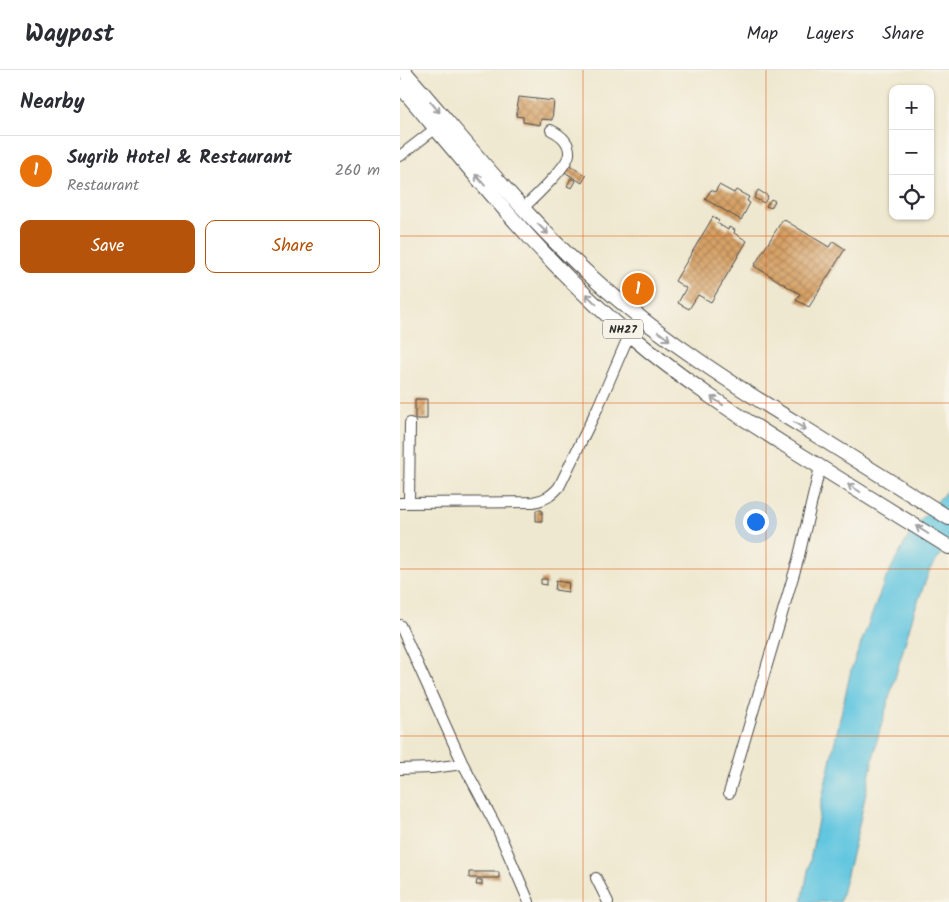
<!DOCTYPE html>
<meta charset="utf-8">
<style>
body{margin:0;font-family:Kalam,sans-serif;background:#f2f2f3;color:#2b2b33}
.controls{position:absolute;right:15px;top:15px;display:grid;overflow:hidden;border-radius:10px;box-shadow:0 1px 4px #0004}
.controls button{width:45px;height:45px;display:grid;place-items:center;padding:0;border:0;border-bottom:1px solid #e1e1e2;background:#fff;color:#2b2b33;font:25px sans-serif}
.you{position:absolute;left:355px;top:451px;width:18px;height:18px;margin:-12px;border:4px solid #fff;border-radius:50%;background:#1a73e8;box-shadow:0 0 0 8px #1a73e833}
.badge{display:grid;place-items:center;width:32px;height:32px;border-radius:50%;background:#b45309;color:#fff;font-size:16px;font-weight:700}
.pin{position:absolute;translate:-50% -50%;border:2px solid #fff;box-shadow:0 1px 5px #0006}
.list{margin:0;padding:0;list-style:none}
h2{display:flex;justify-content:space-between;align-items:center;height:65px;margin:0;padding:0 20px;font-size:21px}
h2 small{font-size:16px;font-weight:400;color:#7c7c81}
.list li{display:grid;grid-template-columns:32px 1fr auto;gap:15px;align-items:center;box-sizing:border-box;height:70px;padding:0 20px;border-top:1px solid #e1e1e2}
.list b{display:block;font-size:19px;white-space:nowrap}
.list p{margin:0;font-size:16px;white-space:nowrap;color:#7c7c81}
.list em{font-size:16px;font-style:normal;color:#7c7c81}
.actions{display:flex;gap:10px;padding:15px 20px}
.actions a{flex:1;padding:11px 0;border:1px solid #b45309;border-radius:10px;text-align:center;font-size:18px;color:#b45309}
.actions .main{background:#b45309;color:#fff}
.icon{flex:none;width:28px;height:28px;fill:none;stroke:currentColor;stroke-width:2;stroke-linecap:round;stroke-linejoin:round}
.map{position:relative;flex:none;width:549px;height:832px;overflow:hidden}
header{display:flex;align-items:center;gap:30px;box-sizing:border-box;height:70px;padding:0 25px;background:#fff;border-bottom:1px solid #e1e1e2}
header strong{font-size:24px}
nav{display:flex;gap:28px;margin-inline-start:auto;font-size:18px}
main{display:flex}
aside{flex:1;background:#fff}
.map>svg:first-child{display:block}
</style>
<header>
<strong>Waypost</strong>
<nav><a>Map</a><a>Layers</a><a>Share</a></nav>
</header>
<main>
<aside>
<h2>Nearby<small></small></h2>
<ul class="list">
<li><span class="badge" style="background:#e8710a">1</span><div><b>Sugrib Hotel &amp; Restaurant</b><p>Restaurant</p></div><em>260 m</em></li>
</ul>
<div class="actions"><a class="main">Save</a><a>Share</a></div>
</aside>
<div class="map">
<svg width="549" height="832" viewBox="0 0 549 832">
<defs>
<pattern id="building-cross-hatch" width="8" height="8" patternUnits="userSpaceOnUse" patternTransform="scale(1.25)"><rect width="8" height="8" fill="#d7a267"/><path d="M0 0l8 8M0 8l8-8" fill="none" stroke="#af8455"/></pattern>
</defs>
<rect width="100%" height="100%" fill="#f7f3e8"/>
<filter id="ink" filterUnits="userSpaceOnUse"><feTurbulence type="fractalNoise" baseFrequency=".02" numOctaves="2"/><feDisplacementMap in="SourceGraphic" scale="10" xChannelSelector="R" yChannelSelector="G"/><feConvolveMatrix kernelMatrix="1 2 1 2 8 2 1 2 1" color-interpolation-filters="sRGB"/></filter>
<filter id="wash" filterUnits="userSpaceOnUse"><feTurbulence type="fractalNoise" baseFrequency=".0096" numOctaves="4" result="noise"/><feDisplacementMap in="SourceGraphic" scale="20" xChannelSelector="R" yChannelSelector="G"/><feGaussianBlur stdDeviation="1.12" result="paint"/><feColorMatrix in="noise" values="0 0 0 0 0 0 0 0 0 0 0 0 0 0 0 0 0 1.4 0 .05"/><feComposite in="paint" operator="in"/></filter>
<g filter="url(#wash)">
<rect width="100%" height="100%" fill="#efe8d0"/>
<path fill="#62c6e0" stroke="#467886" d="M549,418v56l-19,25 -16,43 -37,128 -19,90 -18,72h-38l21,-108 28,-124 34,-90 27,-50z"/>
<g id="blocks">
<path fill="url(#building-cross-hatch)" d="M119,27l35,4 -2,19 -11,-1 -1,6 -17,-3v-5l-7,-1z
M168,94l18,12 -4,7 -19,-12z
M171,108l5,3 -4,7 -5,-2z
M319,115l15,8 2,-3 13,7 -2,4 3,2 -9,17 -36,-21 6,-9 4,2z
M358,120l10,6 -4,7 -10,-5z
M371,129l4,2 -4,7 -5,-2z
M313,147l6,4 -2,2 11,7 1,-3 6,3 -1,3 13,8 -36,61 -13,-7 -9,14 -11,-6 8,-15 -11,-7z
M383,149l46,28 4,-6 12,8 -36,58 -13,-7 4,-6 -46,-28z
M15,329h12v20h-12z
M136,440h6v11h-6z
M141,509h6v6l-6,-1z
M156,511l13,2 -1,9 -13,-2z
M69,802h30v6h-30z
M77,810h5v5h-6z"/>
</g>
</g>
<g filter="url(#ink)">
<use href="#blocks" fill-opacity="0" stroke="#484744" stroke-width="1"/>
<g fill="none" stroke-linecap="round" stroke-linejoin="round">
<defs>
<path id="minor" d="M0,86l36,-28
M123,138c10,-9 45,-42 46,-54 1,-12 -8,-19 -18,-24
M0,433l133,-1c12,-2 18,-6 26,-15l39,-80 31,-72
M9,433l1,-80
M0,555l62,137 35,66 32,74
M0,699l32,-1 31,-4
M329,723l69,-233 22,-93
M196,808l12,24"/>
<path id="highway" d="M3,0c65,74 125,152 200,217 65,56 135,101 208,145 46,29 92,57 138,86
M0,16c72,85 145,178 231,250 49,42 103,77 157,111 54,34 107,66 161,100"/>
</defs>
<use href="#minor" stroke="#484744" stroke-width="12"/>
<use href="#highway" stroke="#484744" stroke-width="16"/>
<use href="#minor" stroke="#fff" stroke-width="10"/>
<use href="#highway" stroke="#fff" stroke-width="14"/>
</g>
<defs><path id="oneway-shaft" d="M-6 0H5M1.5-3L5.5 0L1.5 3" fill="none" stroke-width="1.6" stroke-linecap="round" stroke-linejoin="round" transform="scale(1.25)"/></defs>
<g stroke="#a0a0a0">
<use href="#oneway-shaft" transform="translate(35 37) rotate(50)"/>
<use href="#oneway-shaft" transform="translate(80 110) rotate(-131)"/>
<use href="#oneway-shaft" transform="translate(143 159) rotate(45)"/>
<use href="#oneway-shaft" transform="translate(191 229) rotate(-136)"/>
<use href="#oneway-shaft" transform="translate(264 266) rotate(37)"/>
<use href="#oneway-shaft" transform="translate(317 331) rotate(-146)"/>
<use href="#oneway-shaft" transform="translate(400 356) rotate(32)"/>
<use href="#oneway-shaft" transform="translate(454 418) rotate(-148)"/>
<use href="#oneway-shaft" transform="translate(522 460) rotate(-148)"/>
</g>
</g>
<path fill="none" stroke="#df570e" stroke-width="1" stroke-opacity="0.55" d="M183,0v832M366,0v832M0,166h549M0,333h549M0,499h549M0,666h549"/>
<g text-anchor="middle" stroke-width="4.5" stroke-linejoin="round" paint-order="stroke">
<rect fill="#f7f3e8" stroke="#686764" stroke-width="1" x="203" y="249.5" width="40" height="19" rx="4"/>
<g font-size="12" font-weight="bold" fill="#2b2b2b">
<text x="223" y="263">NH27</text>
</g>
</g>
</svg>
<div class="controls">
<button>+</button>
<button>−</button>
<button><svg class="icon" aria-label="locate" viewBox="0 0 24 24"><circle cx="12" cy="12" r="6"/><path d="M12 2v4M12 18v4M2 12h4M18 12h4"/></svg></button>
</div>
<div class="you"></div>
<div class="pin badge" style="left:238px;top:219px;background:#e8710a">1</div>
</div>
</main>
